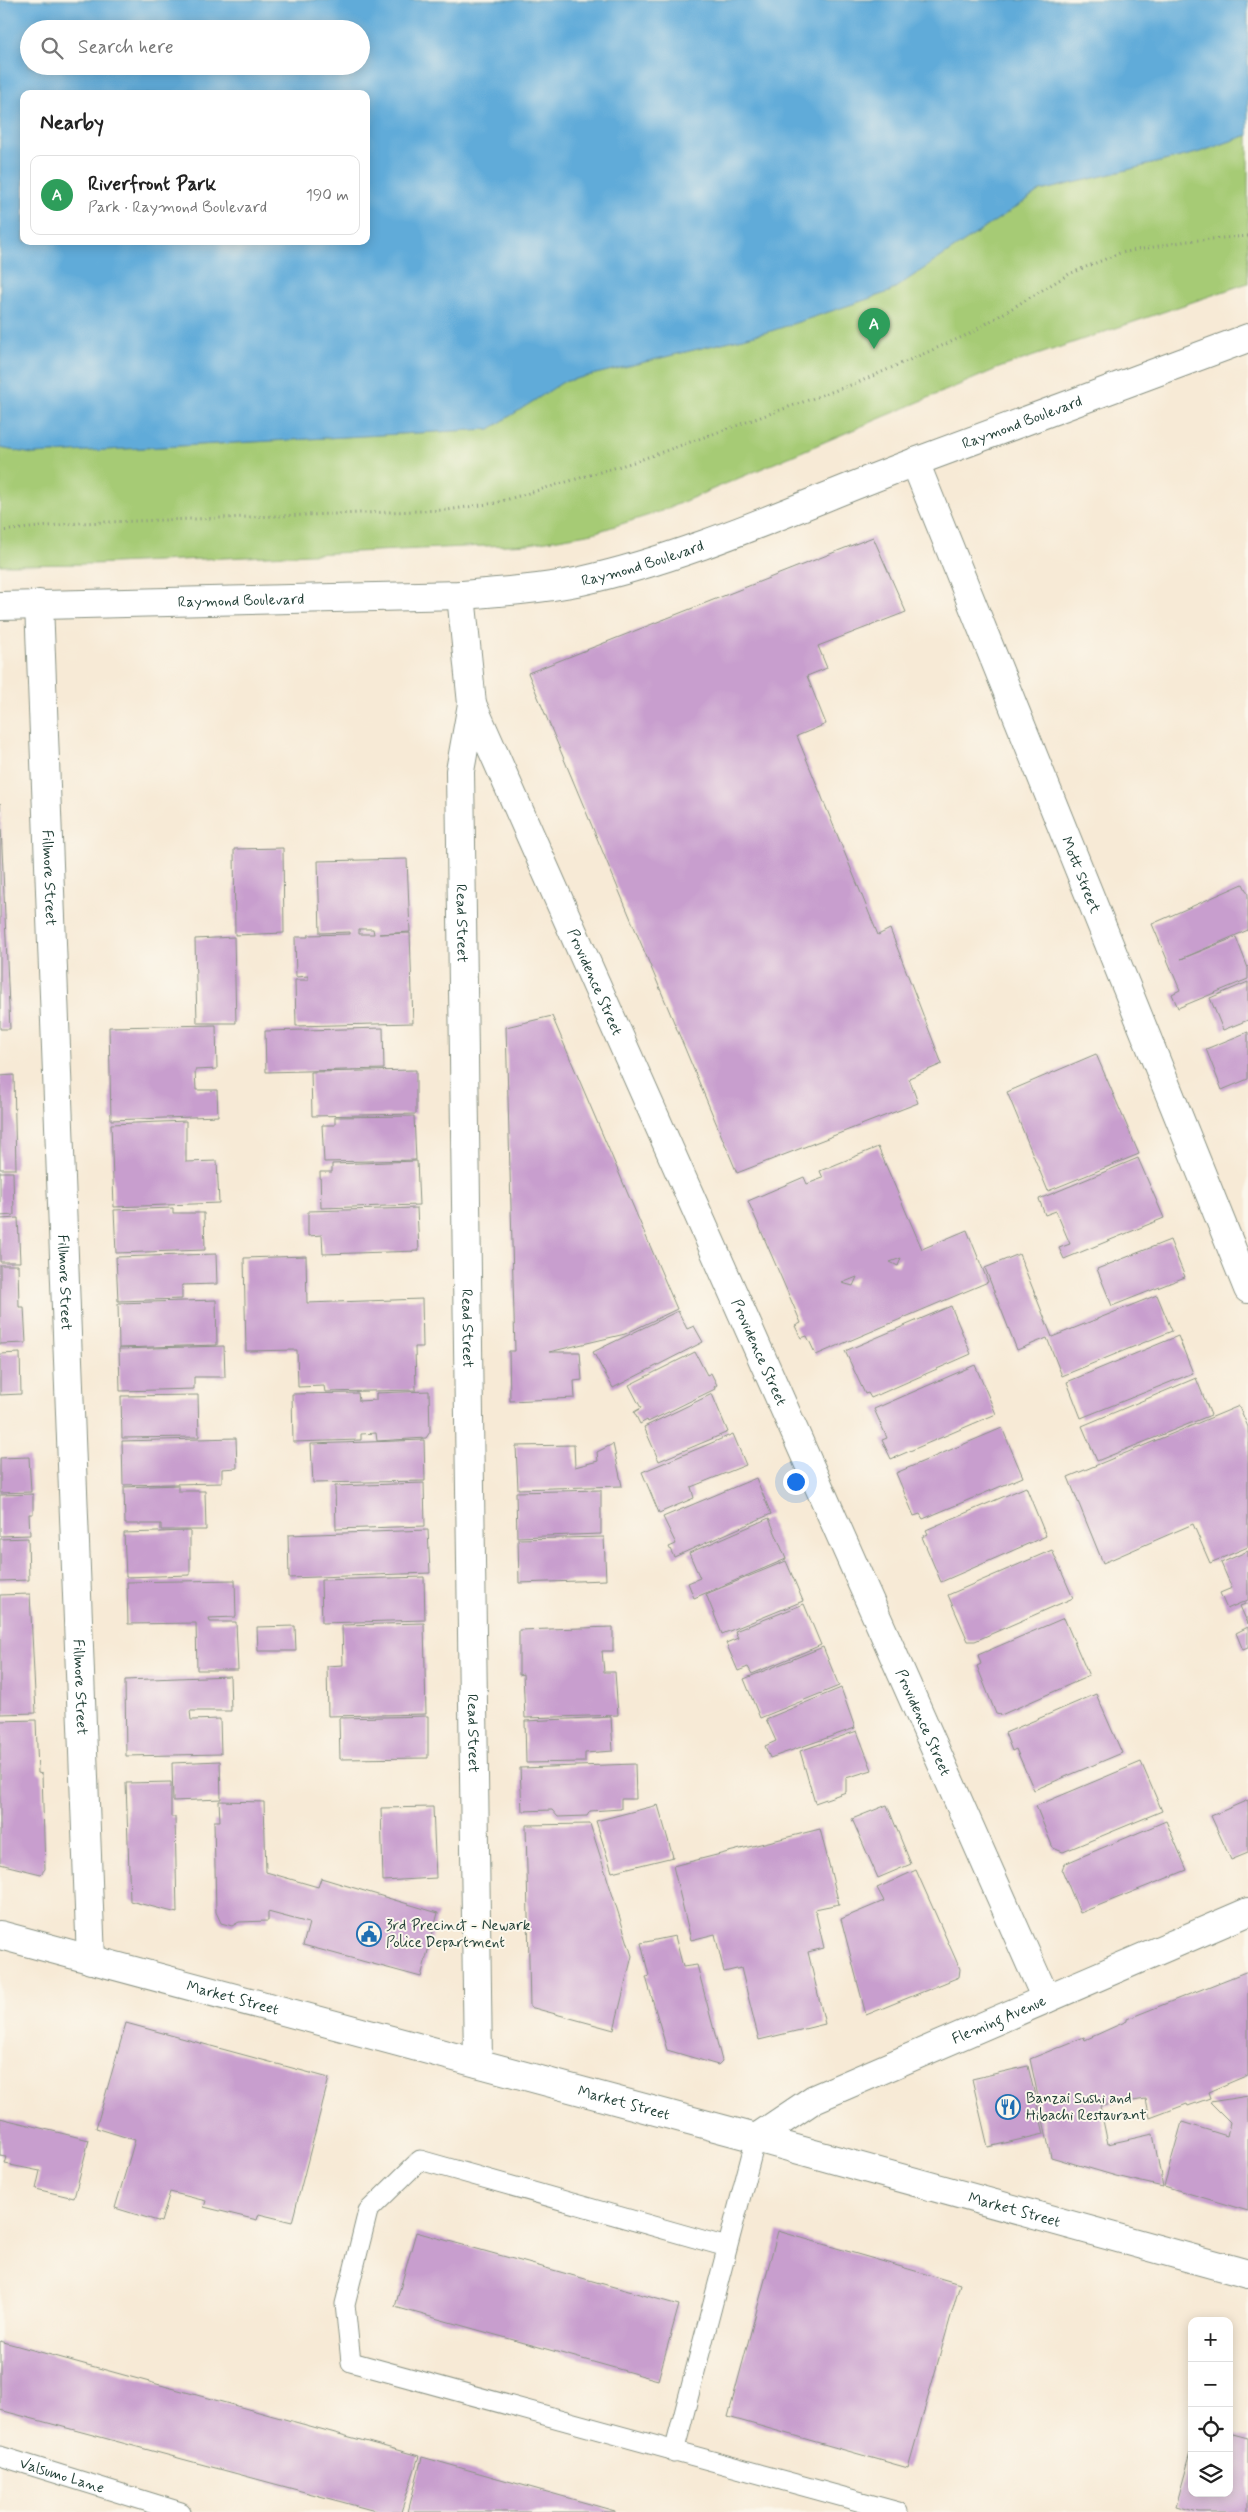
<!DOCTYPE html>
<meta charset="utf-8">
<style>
body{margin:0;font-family:Mynerve,sans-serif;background:#f6f6f6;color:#222}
.controls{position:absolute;right:15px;bottom:15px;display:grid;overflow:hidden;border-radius:10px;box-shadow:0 2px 12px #0003}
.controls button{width:45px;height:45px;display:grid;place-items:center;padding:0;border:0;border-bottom:1px solid #e0e0e0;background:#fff;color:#222;font:25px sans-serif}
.you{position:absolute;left:795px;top:1481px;width:18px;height:18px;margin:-12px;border:4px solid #fff;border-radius:50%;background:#1a73e8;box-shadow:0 0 0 8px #1a73e833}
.badge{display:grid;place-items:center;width:32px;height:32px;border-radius:50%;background:#db2777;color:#fff;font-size:16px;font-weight:700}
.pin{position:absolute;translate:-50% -41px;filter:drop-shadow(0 1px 2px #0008)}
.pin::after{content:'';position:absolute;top:26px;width:18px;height:15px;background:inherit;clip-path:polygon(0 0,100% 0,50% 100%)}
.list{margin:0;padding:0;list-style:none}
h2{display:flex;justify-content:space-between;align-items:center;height:65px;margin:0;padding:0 20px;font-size:21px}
h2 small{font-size:16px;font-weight:400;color:#767676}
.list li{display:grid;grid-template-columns:32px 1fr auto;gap:15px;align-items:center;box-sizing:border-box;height:80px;margin:0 10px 10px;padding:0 10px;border:1px solid #e0e0e0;border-radius:10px}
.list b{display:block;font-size:19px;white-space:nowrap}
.list p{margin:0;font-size:16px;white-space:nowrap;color:#767676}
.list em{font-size:16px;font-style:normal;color:#767676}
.icon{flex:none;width:28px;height:28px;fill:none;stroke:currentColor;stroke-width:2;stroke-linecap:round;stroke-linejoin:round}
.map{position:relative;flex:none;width:1248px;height:2512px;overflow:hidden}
.search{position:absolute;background:#fff;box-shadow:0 2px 12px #0003;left:20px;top:20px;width:350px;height:55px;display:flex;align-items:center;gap:12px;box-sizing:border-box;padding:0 18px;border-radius:28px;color:#767676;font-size:19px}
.panel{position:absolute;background:#fff;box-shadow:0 2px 12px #0003;left:20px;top:90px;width:350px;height:155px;border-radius:10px}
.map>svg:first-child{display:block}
</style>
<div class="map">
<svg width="1248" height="2512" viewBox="0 0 1248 2512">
<rect width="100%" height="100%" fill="#fbf7ec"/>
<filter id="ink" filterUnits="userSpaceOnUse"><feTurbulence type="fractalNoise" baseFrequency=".02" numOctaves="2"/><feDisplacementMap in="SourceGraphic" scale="10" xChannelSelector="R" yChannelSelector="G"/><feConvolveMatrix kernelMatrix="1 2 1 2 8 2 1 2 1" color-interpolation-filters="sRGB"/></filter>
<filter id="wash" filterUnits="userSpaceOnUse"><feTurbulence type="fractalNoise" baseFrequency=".0096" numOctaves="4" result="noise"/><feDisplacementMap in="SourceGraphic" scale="20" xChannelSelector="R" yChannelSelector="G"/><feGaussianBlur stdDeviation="1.12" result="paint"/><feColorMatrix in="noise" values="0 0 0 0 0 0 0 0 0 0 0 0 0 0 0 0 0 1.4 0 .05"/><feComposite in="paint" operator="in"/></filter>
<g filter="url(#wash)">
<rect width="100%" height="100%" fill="#f7ead6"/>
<path fill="#a6cb74" stroke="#628454" d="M1248,135v148l-249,85 -340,144 -66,21 -64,11 -436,20 -93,1v-117l33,6 457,-25 73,-47 208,-51 118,-39 151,-101 157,-38z"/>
<path fill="#61abd9" stroke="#407486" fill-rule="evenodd" d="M0,0h1248v135l-51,18 -157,38 -151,101 -118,39 -208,51 -73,47 -457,25 -33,-6zM29,29h332v37h-332zM24,94h342v147h-342z"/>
<g id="blocks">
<path fill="#c89ece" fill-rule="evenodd" d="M873,537l33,75 -88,34 9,22 -20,8 19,48 -29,12 81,199 12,-6 52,135 -33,14 9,25 -181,70 -209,-500z
M0,803l10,226h-10z
M283,848l1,85 -49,2 -1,-86z
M407,859l3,73 -31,2 31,-1 3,90 -117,3 -1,-46h13v-4l-12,1 -1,-40h13v-2l42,-1v-2l-30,1 -2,-72zM359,929h14l1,5h-15z
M1243,884l5,10v36l-67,29 55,-22 12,31v11l-70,29 -6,-14 8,-4 -28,-66z
M234,937l2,86h-39l-2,-84z
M1248,982v38l-25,10 -13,-32z
M552,1016l125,293 -52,25 -76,18h31l2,28 -8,1 1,17 -65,3 -1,-50h6l-9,-324z
M216,1025l1,44 -22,1 1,20h21l1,26 -107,4 -2,-93z
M383,1028l1,41 -118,3 -1,-41z
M1248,1032v47l-26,11 -16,-41z
M1096,1054l43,100 -91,37 -41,-99z
M416,1070v44l-104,2 -1,-44z
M14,1075l2,94h-16v-93z
M414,1116l2,44 -92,2 -2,-37h13v-8z
M186,1121v41l31,-1 2,42 -105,4 -3,-83z
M878,1147l44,102 45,-19 21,52 -172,73 -9,-19 -6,2 -6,-12 6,-3 -53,-122 56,-24 3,7 16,-6 -3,-7zM901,1258l-3,8 -8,-4zM857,1277l-4,9 -11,-3z
M1138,1158l26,60 -100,41 -5,-11 11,-4 -14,-33 -11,4 -6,-16z
M417,1161l2,44 -98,3 -1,-36h12v-8z
M0,1172h13l1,43 -14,1z
M173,1208v5h31l1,37 -89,3 -2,-43z
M417,1208l2,43 -96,3 -1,-19 -14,1v-25z
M18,1218l2,44h-20v-43z
M1170,1240l15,37 -73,29 -15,-37z
M216,1254l1,30 -35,1v14l-64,2 -2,-44z
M1019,1254l33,83 105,-42 15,36 -110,45 -15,-38 -30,12 -32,-82z
M306,1256l1,47 115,-4 1,48h-8l1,43 -91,2 -1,-6 -26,1 -1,-37 -51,1 -2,-93z
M0,1265h18l1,42h5l2,36 -26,1z
M216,1300l1,45 -98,3 -1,-45z
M951,1306l20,48 -100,44 -3,-5 -3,1 -20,-43z
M678,1311l9,18 7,-3 9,16 -90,46 -20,-36z
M1178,1336l15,37 -112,45 -14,-36z
M224,1346l1,31h-31v12l-74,2 -1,-42z
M695,1352l12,23 4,-2 6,12 -3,2 1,2 -67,33 -1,-2 -7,4 -6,-12 7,-4 -12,-23z
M20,1353l1,41 -21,1v-41z
M975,1365l21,49 -105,45 -9,-19 5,-2 -13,-29z
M1196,1378l15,37 -114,46 -15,-35z
M429,1391l1,41 -4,6 -49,3 -1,-8 -15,1v6l-68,2 -1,-48 66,-1 1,8 17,-1v-7z
M712,1394l16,38 -69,29 -15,-34z
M198,1395l1,42 -77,1 -1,-42z
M1239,1406l9,21v120l-38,16 -17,-39 -90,39 -35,-86z
M1002,1428l21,49 -100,42 -3,-5 -6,2 -18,-43z
M733,1434l13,31 -55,22 3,11 -35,15 -17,-41z
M236,1438l1,30 -15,1v14l-99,2 -1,-44z
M424,1440l1,41 -112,2 -2,-39z
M613,1444l9,42 -104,3 -2,-43 58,-1 1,22 23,-6 -1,-9z
M29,1457l2,35 -31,1v-35z
M756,1478l15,36 -97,43 -5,-10 7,-3 -13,-27z
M424,1483l1,43 -89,3 -1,-43z
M178,1485v6h27l1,39h-45v-6h-36l-1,-37z
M1026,1487l20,49 -105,46 -19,-45 6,-3 -2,-4z
M601,1490v44l-84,3 -1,-45z
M33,1494v20h-4l1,21 -30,1v-41z
M769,1518l17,41 -92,39 -6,-15 12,-5 -11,-25z
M428,1530l2,43 -141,5 -1,-43z
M190,1531v44l-64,2 -2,-44z
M604,1537l2,43 -87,3 -1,-44z
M28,1538l1,42 -29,1v-42z
M1052,1550l21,48 -98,43h-7l-20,-46z
M1248,1551v49l-21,9 -7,-16 12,-5 -11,-25z
M786,1561l17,40 -81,33 -16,-40z
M424,1577l1,43 -103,3 -1,-43z
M235,1580l1,37 -27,1 1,4h26l2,48h-41l-1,-47 -68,1 -1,-42z
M30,1594l6,119 -36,1v-119z
M1248,1603v21l-8,-18z
M804,1604l17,41 -69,29 -4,-7 -10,4 -12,-28 12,-5 -3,-7z
M1064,1618l25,58 -88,39 -5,-1 -19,-48 4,-2 -3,-9z
M424,1623l2,91 -98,2 -1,-50 16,-1 -1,-40z
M295,1626l1,25h-38l-1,-24z
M613,1627v24h-11l2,21h11l3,43 -93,3 -2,-44 -4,1v-45z
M1248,1627v21l-5,2 -7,-17z
M823,1647l16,39 -79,32 -16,-39z
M230,1676l1,35h-41l1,9 29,-1 1,35 -95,2 -1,-76z
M841,1688l14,40 -85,30 -5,-12 11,-5 -10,-22z
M1096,1694l26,59 -88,37 -18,-41 -4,2 -7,-18z
M428,1716v42l-88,1 -1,-41z
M611,1717l2,34 -28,2v9l-59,1 -1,-42z
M36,1720l2,53 4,1 3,95 -4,5 -41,-10v-143z
M857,1731l15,39 -26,8v14l-31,11 -15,-52z
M220,1761l1,38 -48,2 -1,-38z
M1141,1762l21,49 -99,41 -10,-4 -17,-42z
M635,1764l1,35h-15v10l-31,2 -3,5 -29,1 -6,-7 -30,1 -2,-43z
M171,1782v35h4l2,96 -47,-12 -4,-118z
M1248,1800v53l-17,7 -20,-44z
M219,1801l45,1 2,70 52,15 3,-9 117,35 -17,64 -118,-32 6,-22 -41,-11v9l-29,1 -7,4 -11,-3 -5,-11 -2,-91h6z
M658,1805l15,52 -61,15 -16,-51z
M887,1805l24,59 -33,14 -26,-59z
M433,1807l3,71 -53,3 -2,-73z
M1166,1821l21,49 -107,43 -18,-43 2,-6z
M590,1824l42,132 -18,74 -84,-23 -4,-182z
M820,1829l19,75 -24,5 9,39 -16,4 17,72 -66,16 -18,-72 -17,4 -9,-38 -24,6 -18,-74z
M916,1870l44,99 -1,8 -93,38 -25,-96 43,-18 -7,-13z
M675,1936l8,31 14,-2 25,96 -4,4 -51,-15 -21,-73 3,-1 -8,-33z
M1248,1971v104l-40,17 2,6 -22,8 -1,-2 -37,14 -4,-19 -46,7 8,38 45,-10 10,53 -47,-11 -65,-19 -21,-98 54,-22 1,3 42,-19v-2z
M126,2023l203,55 -37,144 -33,-8 -2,6 -53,-13 2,-6 -36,-9 -9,30 -46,-14 20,-68 -39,-12z
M1028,2066l16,68 -56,13 -16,-68z
M1248,2096v115l-84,-25 18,-64 45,14 3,-14 -20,-20z
M0,2118l89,22 -15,58 -38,-9 4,-18 -35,-7 2,-7 -7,-1z
M778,2231l182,53 -52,184 -180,-51z
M416,2232l263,73 -21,75 -263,-73z
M0,2341l419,115 -18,56h-22l-379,-102z
M1229,2433l19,5v74h-50l-22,-6 15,-54 1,41h37z
M422,2457l193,54v1h-207z"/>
</g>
</g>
<g filter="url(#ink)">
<use href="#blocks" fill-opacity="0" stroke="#8b9485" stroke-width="1"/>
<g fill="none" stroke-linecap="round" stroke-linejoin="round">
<defs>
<g id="lane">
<path d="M727,2247l-307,-87 -52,51 -23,93 6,58 547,150"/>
<path d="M674,2452l82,-314"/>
<path id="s1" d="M0,2456l181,56"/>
</g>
<g id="street">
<path id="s2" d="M915,462l333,827"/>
<path id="s3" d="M461,595l11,109 -12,67 18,1292"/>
<path id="s4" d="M39,604l52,1356"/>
<path id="s5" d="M472,704l574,1295"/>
<path id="s6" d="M756,2138l58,-39 434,-187"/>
</g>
<g id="primary">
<path id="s7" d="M0,606l461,-11c40,-3 81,-6 120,-14 116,-26 224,-78 334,-119 111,-42 222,-82 333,-124"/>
<path id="s8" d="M0,1935l756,203 492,136"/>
</g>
</defs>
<use href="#lane" stroke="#8b9485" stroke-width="21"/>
<use href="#street" stroke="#8b9485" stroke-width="30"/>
<use href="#primary" stroke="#8b9485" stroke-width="30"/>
<path stroke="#8b9485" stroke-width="3" stroke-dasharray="1 4" stroke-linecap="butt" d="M0,531l79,-8 368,-13 48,-7 139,-41 225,-80 110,-48 100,-60 51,-21 67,-12 61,-5"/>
<use href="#lane" stroke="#fff" stroke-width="19"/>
<use href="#street" stroke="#fff" stroke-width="28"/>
<use href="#primary" stroke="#fff" stroke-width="28"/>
</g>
</g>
<defs>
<symbol id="civic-ring" viewBox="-11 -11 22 22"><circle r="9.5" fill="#fbf7ec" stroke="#1f6fb2" stroke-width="1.5"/><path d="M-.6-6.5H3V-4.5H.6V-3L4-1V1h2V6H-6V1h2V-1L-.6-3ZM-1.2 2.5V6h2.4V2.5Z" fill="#1f6fb2"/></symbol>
<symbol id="restaurant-ring" viewBox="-11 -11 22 22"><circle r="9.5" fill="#fbf7ec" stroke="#1f6fb2" stroke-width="1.5"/><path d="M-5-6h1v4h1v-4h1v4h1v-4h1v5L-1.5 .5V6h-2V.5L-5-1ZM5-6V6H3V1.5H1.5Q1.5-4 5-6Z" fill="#1f6fb2"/></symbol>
</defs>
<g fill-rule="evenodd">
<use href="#civic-ring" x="355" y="1920" width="28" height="28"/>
<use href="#restaurant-ring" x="994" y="2093" width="28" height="28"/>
</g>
<g text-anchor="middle" stroke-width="4" stroke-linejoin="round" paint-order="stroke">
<g font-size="15" fill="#1f3d34" stroke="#fbf7ec">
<text dy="5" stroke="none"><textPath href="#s7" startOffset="1051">Raymond Boulevard</textPath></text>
<text dy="5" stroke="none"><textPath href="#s7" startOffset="646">Raymond Boulevard</textPath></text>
<text dy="5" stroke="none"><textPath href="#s7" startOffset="241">Raymond Boulevard</textPath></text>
<text dy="5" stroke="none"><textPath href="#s2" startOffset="445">Mott Street</textPath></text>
<text dy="5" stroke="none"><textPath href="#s4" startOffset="274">Fillmore Street</textPath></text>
<text dy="5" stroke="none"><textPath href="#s3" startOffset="330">Read Street</textPath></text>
<text dy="5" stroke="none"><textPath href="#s5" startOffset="304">Providence Street</textPath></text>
<text dy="5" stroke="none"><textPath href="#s4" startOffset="679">Fillmore Street</textPath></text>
<text dy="5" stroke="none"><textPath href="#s3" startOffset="735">Read Street</textPath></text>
<text dy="5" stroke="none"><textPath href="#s5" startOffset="709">Providence Street</textPath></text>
<text dy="5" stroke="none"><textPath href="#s4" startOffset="1084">Fillmore Street</textPath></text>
<text dy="5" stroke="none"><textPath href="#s5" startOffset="1114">Providence Street</textPath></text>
<text dy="5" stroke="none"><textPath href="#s3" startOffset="1140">Read Street</textPath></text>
<text dy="5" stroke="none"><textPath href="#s8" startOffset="241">Market Street</textPath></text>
<text dy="5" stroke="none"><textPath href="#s6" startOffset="271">Fleming Avenue</textPath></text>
<text dy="5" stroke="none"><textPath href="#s8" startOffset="646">Market Street</textPath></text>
<text dy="5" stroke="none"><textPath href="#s8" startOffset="1051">Market Street</textPath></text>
<text dy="5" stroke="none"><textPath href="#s1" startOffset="65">Valsumo Lane</textPath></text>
</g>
<g font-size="15" fill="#1f3d34" stroke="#fbf7ec" text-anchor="start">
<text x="386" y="1930">3rd Precinct - Newark<tspan x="386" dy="17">Police Department</tspan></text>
<text x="1026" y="2103">Banzai Sushi and<tspan x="1026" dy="17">Hibachi Restaurant</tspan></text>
</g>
</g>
</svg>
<div class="controls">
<button>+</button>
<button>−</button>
<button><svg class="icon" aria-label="locate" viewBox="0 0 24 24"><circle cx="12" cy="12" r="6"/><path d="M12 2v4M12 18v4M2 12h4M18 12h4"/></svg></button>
<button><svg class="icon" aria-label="layers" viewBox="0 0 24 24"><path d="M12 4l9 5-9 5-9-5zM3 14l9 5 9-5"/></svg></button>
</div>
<div class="you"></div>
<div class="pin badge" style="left:874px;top:349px;background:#2e9e5b">A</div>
<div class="search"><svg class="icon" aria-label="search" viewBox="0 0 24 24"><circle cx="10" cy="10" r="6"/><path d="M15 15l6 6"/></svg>Search here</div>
<section class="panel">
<h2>Nearby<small></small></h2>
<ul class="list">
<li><span class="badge" style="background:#2e9e5b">A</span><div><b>Riverfront Park</b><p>Park · Raymond Boulevard</p></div><em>190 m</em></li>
</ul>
</section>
</div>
